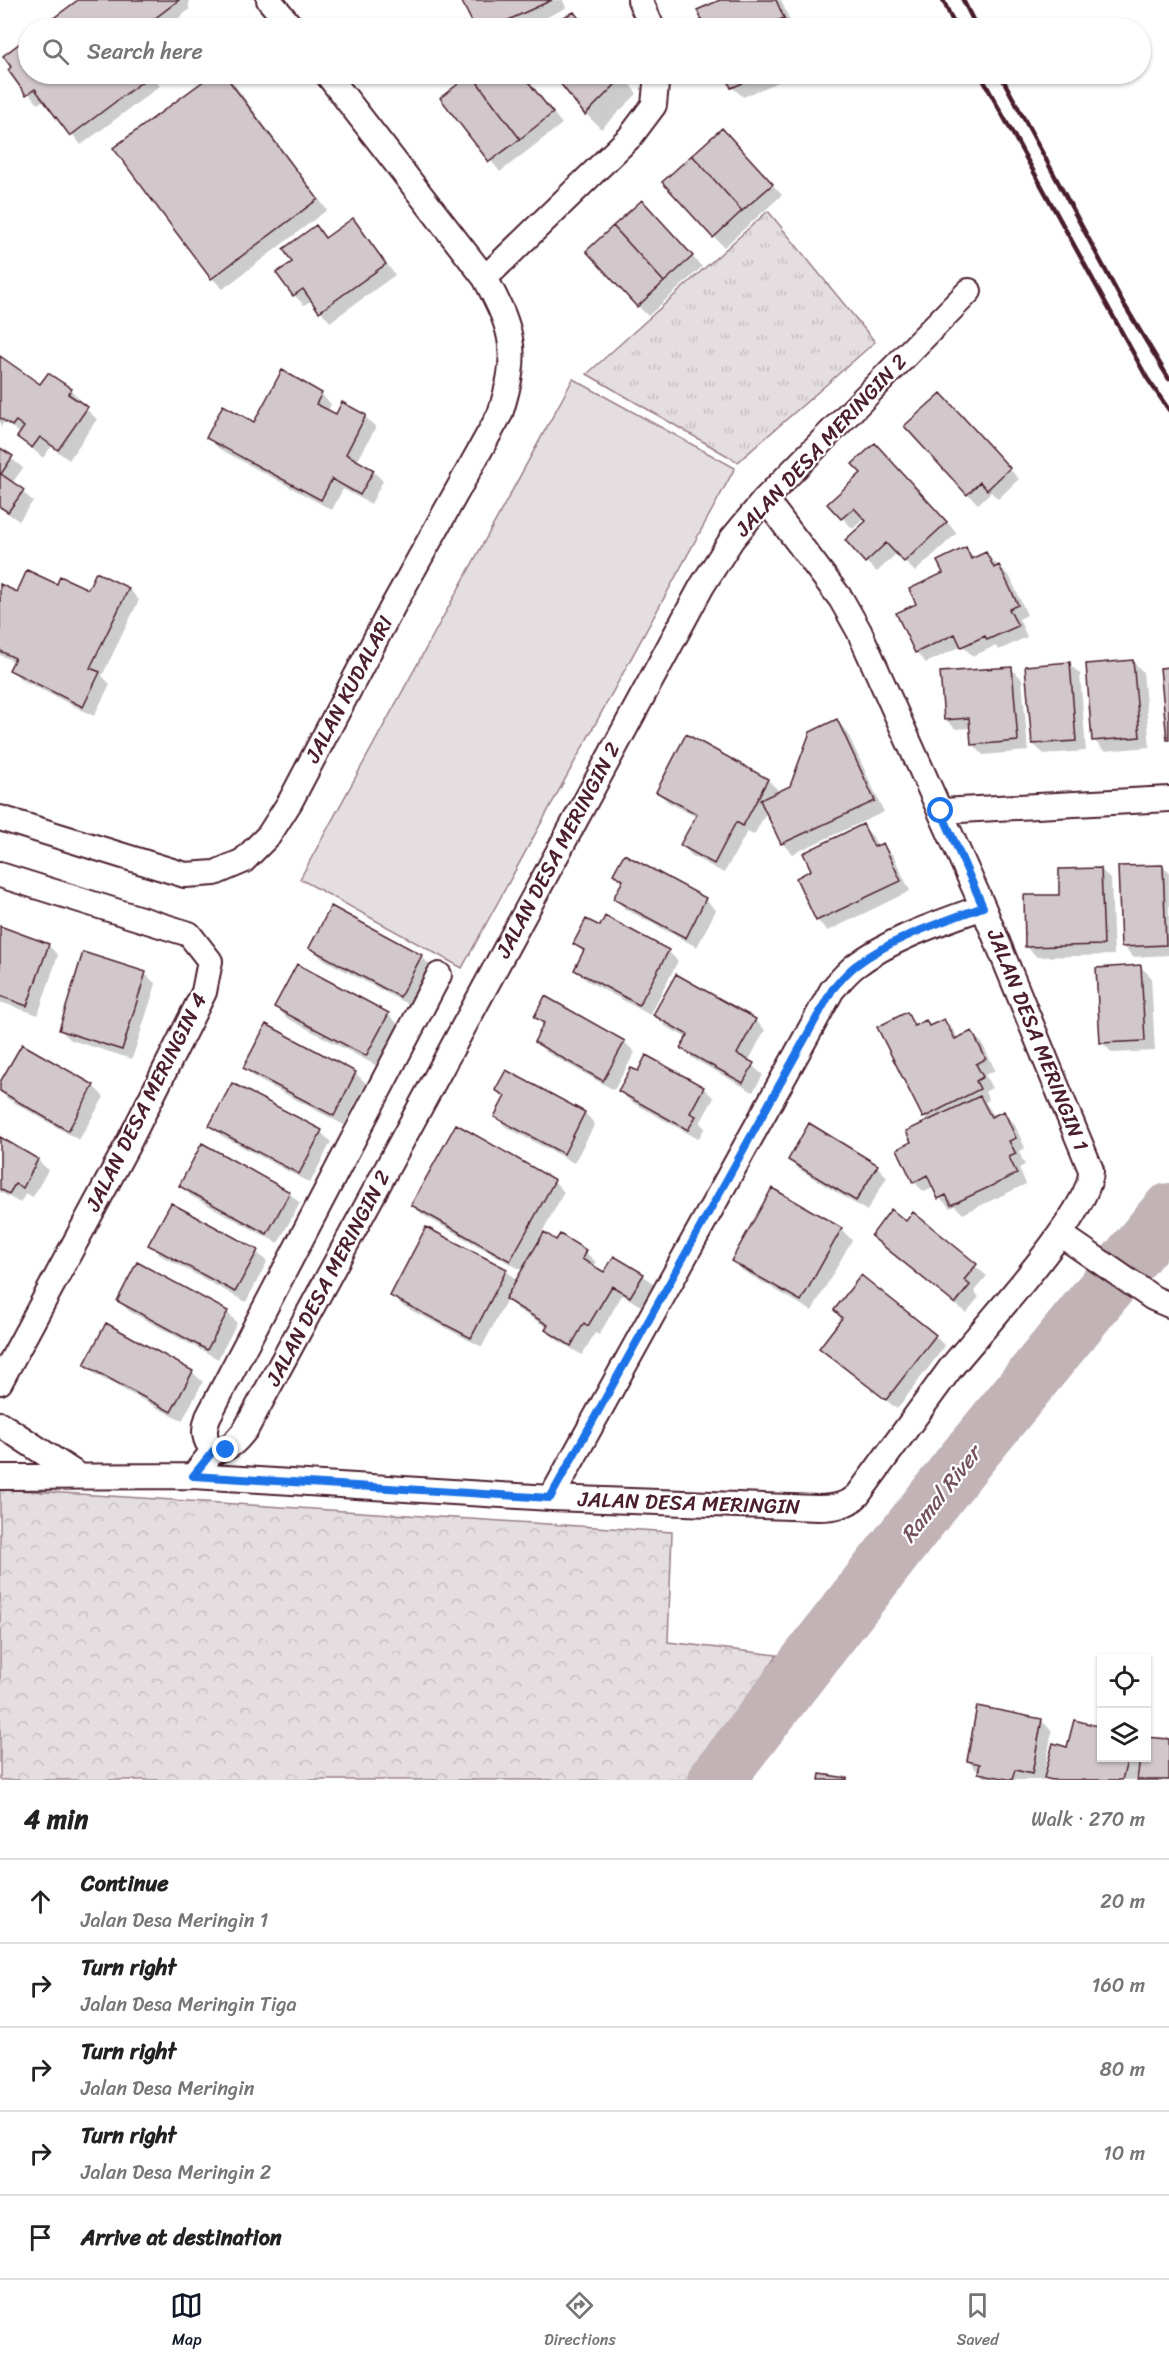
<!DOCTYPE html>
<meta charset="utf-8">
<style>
body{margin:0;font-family:Sriracha,sans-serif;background:#f6f6f6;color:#222}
.controls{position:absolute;right:18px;bottom:18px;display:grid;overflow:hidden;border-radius:0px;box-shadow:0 2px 4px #0004}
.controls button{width:54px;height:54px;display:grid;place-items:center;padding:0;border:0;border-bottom:2px solid #e0e0e0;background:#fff;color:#222;font:30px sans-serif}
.stop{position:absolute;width:18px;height:18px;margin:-14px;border:4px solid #1a73e8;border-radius:50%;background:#fff}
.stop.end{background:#1a73e8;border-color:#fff;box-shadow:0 2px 6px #0008}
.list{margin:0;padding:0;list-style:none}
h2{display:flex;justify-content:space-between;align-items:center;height:78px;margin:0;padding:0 24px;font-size:26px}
h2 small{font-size:20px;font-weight:400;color:#767676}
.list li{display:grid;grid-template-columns:39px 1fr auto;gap:18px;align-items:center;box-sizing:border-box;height:84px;padding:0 24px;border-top:2px solid #e0e0e0}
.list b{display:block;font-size:22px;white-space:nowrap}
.list p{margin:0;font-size:20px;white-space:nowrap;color:#767676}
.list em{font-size:20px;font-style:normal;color:#767676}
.icon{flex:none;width:33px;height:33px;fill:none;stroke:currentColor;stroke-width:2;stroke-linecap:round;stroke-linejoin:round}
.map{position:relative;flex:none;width:1169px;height:1780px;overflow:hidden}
.search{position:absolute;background:#fff;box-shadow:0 2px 4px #0004;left:18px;right:18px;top:18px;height:66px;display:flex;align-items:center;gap:15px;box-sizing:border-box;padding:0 21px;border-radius:33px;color:#767676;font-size:22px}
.sheet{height:498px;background:#fff}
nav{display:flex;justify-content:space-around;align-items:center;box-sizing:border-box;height:84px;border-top:2px solid #e0e0e0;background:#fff;font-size:16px;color:#767676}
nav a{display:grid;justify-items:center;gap:3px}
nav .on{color:#111827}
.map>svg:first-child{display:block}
</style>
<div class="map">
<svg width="1169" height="1780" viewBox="0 0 1169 1780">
<defs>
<pattern id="forest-crowns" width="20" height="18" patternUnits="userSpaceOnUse" patternTransform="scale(1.5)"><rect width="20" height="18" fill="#e5dee0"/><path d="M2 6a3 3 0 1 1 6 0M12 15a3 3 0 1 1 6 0" fill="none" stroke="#c6bec0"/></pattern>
<pattern id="park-tufts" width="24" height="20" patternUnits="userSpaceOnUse" patternTransform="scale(1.5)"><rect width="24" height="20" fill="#e5dee0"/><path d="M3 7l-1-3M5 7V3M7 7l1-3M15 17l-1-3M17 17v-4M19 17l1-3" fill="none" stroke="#c6bec0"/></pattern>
</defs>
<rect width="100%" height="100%" fill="#fff"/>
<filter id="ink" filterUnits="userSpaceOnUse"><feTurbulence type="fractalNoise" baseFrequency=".0167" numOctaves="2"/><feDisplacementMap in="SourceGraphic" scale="12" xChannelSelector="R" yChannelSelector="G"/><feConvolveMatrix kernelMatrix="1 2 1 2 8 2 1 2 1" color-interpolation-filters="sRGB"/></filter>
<g filter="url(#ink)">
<path fill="#e5dee0" stroke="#987e86" stroke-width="1.5" d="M573,379l162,89 -273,500 -162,-89z"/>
<path fill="url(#forest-crowns)" stroke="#987e86" stroke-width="1.5" d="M0,1489l672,43 -4,110 109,13 -84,125h-693z"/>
<path fill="url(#park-tufts)" stroke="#987e86" stroke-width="1.5" d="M768,211l107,131 -137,120 -151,-88z"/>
<path fill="#0003" d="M80,0h109v10l-24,18h-123z
M463,0h100l3,8 -43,20h-47z
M724,0h57l12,28h-86l-8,-17z
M574,13l15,15h-45z
M28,39v35h123l9,12 -79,59 -36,-46 -7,5 -28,-34 3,-3 -8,-11z
M216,74h8l7,6 96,130 -104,79 -11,-11 -97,-130z
M474,74h49l39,50 -62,48 -58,-74z
M555,74h67l15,20 -36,35 -15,-15z
M726,74h71l-54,23 -11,-10z
M732,140l50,55 -58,52 -10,-10z
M652,212l50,55 -54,49 -10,-10z
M353,220l10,11 32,44 -65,47 -18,-22 -8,5 -10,-10v-33l22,-35 11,11z
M0,358l40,28 31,4 10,11 -2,2 18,16 -28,41 -18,-13 -8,11 -24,-21 2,-3 -17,-12 -4,6z
M321,394l10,10 -3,7 8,5 7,-12 22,13 11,10 -19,35 16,9 10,10 -12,23 -28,-15 -11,21 -114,-62 -10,-11 47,-13z
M951,405l68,74 -21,20 -7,-7 -13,12 -10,-10z
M0,449l23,19 -11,15 21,18 -14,20 -19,-13z
M885,455l72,78 -42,39 -18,-19 -20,19 -11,-10 2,-41 -3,-4 -12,12 -24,-25z
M965,549l10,10 11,-5 24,23 17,38 -8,4 8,18 -28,13 -4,-4 -22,10 -11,-10 -36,17 -10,-11 2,-47z
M97,574l32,15 10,11 -37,76 8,8 -16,32 -72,-36 -11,-10 4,-8 -15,-7v-69l18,8 70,-3z
M1133,661l10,11 7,75 -46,4 -10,-11z
M1069,664l11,10 6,77 -42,3 -11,-10z
M1012,669l10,10 6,72 -45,4 -10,-11 -1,-16 -16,1 -11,-10z
M837,721l10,11 37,80 -92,42 -10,-11 -15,-32 -13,24 -7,-3 -23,41 -32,-17 -10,-11 14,-28 -28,-15 -11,-10 111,-12 10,10 -2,4 15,-7z
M863,826l10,11 5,10 4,-2 11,10 17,36 -82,40 -11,-11 -4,-49z
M624,856l82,44 10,10 -19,37 -72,-38 -10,-11 8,-16 -8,-8z
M1163,866l6,6v83l-36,2 -10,-11z
M1101,869l10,11 3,75 -77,2 -10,-10z
M332,908l89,48 11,11 -21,39 -90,-48 -10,-11z
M0,928l48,17 10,10 -20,60 -38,-13z
M575,943l93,8 10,10 -28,54 -64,-35 -10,-10 8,-17z
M1141,967l10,10 4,74 -43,2 -10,-11z
M145,974l11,10 -24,75 -61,-19 -11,-10z
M276,1007l112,7 10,10 -21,42 -90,-48z
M906,1014l11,11 8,-3 6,5 13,-7 10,11 4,8 13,-6 11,10 13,27 -10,5 7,13 -7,4 4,8 -4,2 10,15 8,-4 11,10 11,25 -6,4 6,13 -6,3 7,16 -63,30 -8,-8 -5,2 -10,-10 -5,-11 -11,5 -10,-10 -1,-39 16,-21 -5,-5z
M655,1015l100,5 10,10 -17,32 15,13 -10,17 -61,-34 -10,-11 5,-9 -22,-12z
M536,1017l88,25 11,10 -21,38 -68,-38 -10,-10 8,-16z
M22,1046l71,40 11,11 -25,43 -71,-41 -8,-8v-6z
M245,1068l110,5 11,10 -22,42 -89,-47z
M506,1072l79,41 10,11 -21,39 -68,-36 -10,-10 10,-19 -9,-8z
M703,1088l11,10 -14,25 5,5 -7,11 -68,-38 -10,-10z
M211,1126l110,6 10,10 -21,41 -88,-47z
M0,1139l38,21 10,10 -15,27 -7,-4 -6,10 -20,-11z
M789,1160l88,6 10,11 -20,34 -67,-41z
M554,1181l10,11 -32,59 2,1 23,-10 3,-6 25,16 11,10 -3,5 12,7 38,1 11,10 -13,21 -19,-11 -23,40 -4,-2 -13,22 -25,-15 -10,-10 1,-2 -31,-19 -10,-10 -25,48 -79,-41 -11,-10 114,-26 11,11 6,-10 -100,-56 -11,-10z
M180,1185l109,8 11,10 -22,40 -87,-47z
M914,1215l73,61 -13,15 5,6 -13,16 -93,-77 33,-13z
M841,1229l11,11 -40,71 -69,-40 -10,-10z
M150,1245l107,7 10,10 -21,40 -86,-47z
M118,1300l109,12 10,11 -19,36 -89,-48z
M844,1318l91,18 10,10 -48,63 -76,-62z
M86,1365l106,7 11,10 -21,39 -86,-46z
M1041,1720l11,11 -9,49h-57l-18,-19z
M1169,1741v39h-30l1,-11h-2l-3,11h-87l-3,-3 23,-28 34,9h44z"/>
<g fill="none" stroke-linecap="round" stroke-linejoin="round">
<path stroke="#c1b3b6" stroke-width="56" d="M716,1780l245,-315 208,-254"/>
</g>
<path fill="#d2c7cb" stroke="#4a1f2b" stroke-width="1.5" d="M78,0h101l-30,23 3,4 -2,1h-110z
M461,0h91l-61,28h-16z
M720,0h56l8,18 -25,10h-54l-8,-18z
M574,12l12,16h-45z
M784,18l4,10h-29z
M28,37v37l123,1 -81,61 -35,-47 -9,6 -18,-25 3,-3 -8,-11z
M213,74h11l94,125 -107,80 -98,-131z
M471,74l49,65 -31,23 -49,-64z
M471,74h51l31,39 -33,26z
M553,74h66l3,4 -37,37z
M725,74h39l-33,14z
M722,128l51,56 -31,27 -50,-56z
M692,155l50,56 -29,27 -51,-56z
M642,200l51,56 -29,26 -51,-56z
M353,218l33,46 -67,48 -16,-23 -10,7 -17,-23 16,-11 -9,-13 33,-24 9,13z
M613,226l51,56 -27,25 -51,-56z
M0,356l40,28 8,-11 24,16 -4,5 20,13 -30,43 -18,-13 -8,11 -15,-11 7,-10 -8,-6 -4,5 -12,-8z
M282,370l40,23 -6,11 20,10 6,-12 24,13 -20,39 28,16 -14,25 -28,-16 -11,21 -115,-62 17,-33 31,17z
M941,393l69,75 -23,22 -7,-8 -13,13 -63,-69z
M875,443l72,79 -43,40 -18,-19 -21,20 -20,-23 21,-19 -12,-13 -13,11 -14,-15 34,-31 -9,-9z
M0,448l13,8 -12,18 23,16 -16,22 -8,-5z
M966,547l5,12 15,-7 8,16 5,-3 19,40 -9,4 9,17 -31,14 -2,-4 -24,11 -6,-13 -40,19 -19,-40 20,-9 -7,-15 34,-16 -6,-12z
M27,570l30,14 3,-8 28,13 8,-17 33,16 -39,80 10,4 -17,35 -74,-37 6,-12 -15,-7v-67l17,8z
M1133,660l7,77 -48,4 -6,-77z
M1070,662l6,79 -44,3 -7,-78z
M1012,667l6,74 -47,4 -2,-27 -25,2 -4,-48z
M1169,667v73h-2l-7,-72z
M837,719l38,82 -94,43 -21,-44 30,-14 20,-54z
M686,734l82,45 -25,47 -7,-4 -22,42 -34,-19 17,-31 -41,-22z
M863,824l11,23 9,-4 18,38 -85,40 -20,-43 15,-8 -8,-17z
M624,854l82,44 -20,40 -73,-39 10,-19 -10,-6z
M1163,865l3,80 -45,2 -3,-81z
M1101,868l3,77 -79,2 -1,-52h35v-26z
M331,906l91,49 -22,42 -91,-49z
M605,916l64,34 -30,55 -65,-35 10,-20 -11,-6 13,-25 14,7z
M0,926l49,18 -22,62 -27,-10z
M83,952l63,20 -24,78 -63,-20z
M297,964l92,49 -23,43 -92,-49z
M1141,965l4,76 -45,2 -4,-75z
M676,974l80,45 -19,35 17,9 -11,20 -63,-35 8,-13 -35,-20z
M545,996l80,45 -22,40 -69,-39 10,-19 -10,-6z
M907,1012l7,14 12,-6 3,6 15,-7 11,20 17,-8 14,28 -10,5 7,13 -7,4 4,8 -57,29 -46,-91z
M266,1024l90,48 -22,44 -91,-48z
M22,1044l72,41 -26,46 -68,-40v-9z
M646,1055l58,32 -14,26 6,3 -8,14 -70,-39 13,-23 7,3z
M506,1070l79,42 -21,42 -70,-37 11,-21 -10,-6z
M232,1083l90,47 -23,44 -90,-48z
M980,1096l11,21 13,-6 12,27 -7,3 7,13 -7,3 8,17 -66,31 -5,-10 -8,4 -11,-24 -14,8 -16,-34 14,-7 -5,-11z
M809,1123l69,42 -22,36 -68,-41z
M456,1124l99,56 -45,81 -99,-56z
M0,1137l38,22 -15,29 -8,-4 -6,10 -9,-5z
M202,1143l88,49 -23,42 -88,-48z
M772,1188l70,40 -41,73 -70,-40z
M171,1203l87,47 -23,42 -87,-47z
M891,1209l15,12 7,-9 64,52 -13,16 6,5 -15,19 -84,-68z
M426,1227l81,42 -36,69 -81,-42z
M544,1232l12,8 4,-6 26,16 -4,9 22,13 10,-16 30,18 -14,23 -18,-11 -24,40 -4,-3 -13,23 -26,-16 3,-5 -43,-26z
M137,1262l91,49 -21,39 -90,-49z
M861,1275l75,60 -50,65 -67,-52 23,-30 -8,-8z
M106,1323l87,48 -22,41 -87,-47z
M977,1706l65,13 -10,55 -17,-4 -3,10 -34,-7 2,-9 -13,-3z
M1074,1720l28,7v31h26l-6,22h-70l-8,-2 9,-35 14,4z
M1146,1737l23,2v41h-32l3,-22h6z
M820,1774l27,4v2h-28z"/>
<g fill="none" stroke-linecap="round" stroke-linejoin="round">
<defs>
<path id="street" d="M269,0l23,28
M640,0l12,28
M485,278l145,-141 24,-32 3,-31
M941,811l228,-12
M0,818l185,57 30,-2 28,-12 26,-26 21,-33 103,-196 107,-192c19,-60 15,-81 -15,-136l-158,-204
M0,875l189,59 21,27 -6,31 -76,152 -128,238
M1060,1234l93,64 16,7
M0,1424l79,52
M213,1451c-9,-12 -10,-19 -5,-34l231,-442
M193,1476l20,-25c17,-2 23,-9 33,-22l456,-843 30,-47 33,-40 204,-208
M0,1477l193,-1 358,22 267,10c15,0 29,-2 40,-13 31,-42 61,-84 92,-126 29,-37 143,-158 141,-199l-108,-263 -124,-276 -18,-32 -76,-100
M551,1498l281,-508c7,-8 14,-17 23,-24 37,-28 84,-43 128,-59"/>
</defs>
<use href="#street" stroke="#4a1f2b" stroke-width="28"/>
<use href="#street" stroke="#fff" stroke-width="24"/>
<path stroke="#4a1f2b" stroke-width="4.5" d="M943,0l13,28
M963,0l14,28
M980,74l167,304 22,32
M1000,74l122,227 47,78"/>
</g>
</g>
<g fill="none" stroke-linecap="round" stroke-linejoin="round" filter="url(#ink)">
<path stroke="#1a73e8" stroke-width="8" d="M226,1450l-13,1 -20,25 357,22 282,-508c7,-8 14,-17 23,-24 37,-28 84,-43 128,-59l-42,-96"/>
</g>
<g text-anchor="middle" stroke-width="4.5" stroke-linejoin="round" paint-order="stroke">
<g font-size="21" fill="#4a1f2b" stroke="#fff">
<text transform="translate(821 445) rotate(-47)" y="7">JALAN DESA MERINGIN 2</text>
<text transform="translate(349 689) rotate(-62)" y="7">JALAN KUDALARI</text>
<text transform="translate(558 850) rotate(-62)" y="7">JALAN DESA MERINGIN 2</text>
<text transform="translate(1038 1040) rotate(68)" y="7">JALAN DESA MERINGIN 1</text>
<text transform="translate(146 1102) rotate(-63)" y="7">JALAN DESA MERINGIN 4</text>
<text transform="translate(328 1278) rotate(-62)" y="7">JALAN DESA MERINGIN 2</text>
<text transform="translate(689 1503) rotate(2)" y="7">JALAN DESA MERINGIN</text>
</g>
<g font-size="22" font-style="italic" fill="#74535c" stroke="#fff">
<text transform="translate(940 1494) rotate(-52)" y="8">Ramal River</text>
</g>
</g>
</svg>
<div class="controls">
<button><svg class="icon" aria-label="locate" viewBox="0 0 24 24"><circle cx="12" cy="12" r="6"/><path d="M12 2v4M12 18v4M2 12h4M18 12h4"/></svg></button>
<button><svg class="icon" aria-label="layers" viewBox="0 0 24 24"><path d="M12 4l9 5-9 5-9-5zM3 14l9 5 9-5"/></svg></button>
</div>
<div class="stop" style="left:941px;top:811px"></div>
<div class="stop end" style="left:226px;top:1450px"></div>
<div class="search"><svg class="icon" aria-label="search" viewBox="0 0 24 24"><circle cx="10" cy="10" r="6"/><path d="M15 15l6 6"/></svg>Search here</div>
</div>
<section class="sheet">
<h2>4 min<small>Walk · 270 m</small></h2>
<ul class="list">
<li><svg class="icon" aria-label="ahead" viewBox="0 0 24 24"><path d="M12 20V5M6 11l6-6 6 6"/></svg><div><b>Continue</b><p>Jalan Desa Meringin 1</p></div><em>20 m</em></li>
<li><svg class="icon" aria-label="right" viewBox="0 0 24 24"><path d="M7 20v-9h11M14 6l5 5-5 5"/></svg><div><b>Turn right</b><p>Jalan Desa Meringin Tiga</p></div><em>160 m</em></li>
<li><svg class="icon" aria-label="right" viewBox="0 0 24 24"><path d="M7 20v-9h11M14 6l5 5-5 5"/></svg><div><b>Turn right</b><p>Jalan Desa Meringin</p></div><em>80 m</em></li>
<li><svg class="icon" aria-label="right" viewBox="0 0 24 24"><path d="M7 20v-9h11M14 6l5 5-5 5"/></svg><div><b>Turn right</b><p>Jalan Desa Meringin 2</p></div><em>10 m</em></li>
<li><svg class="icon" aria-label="arrive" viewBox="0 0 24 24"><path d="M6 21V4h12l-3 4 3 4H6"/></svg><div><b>Arrive at destination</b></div></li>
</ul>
</section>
<nav>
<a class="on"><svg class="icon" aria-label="map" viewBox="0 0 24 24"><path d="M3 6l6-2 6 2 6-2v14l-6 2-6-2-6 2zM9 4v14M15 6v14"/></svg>Map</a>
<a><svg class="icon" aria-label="directions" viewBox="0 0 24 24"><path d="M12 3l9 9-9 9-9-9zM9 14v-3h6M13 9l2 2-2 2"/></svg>Directions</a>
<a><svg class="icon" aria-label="saved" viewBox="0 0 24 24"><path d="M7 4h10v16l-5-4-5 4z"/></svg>Saved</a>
</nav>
